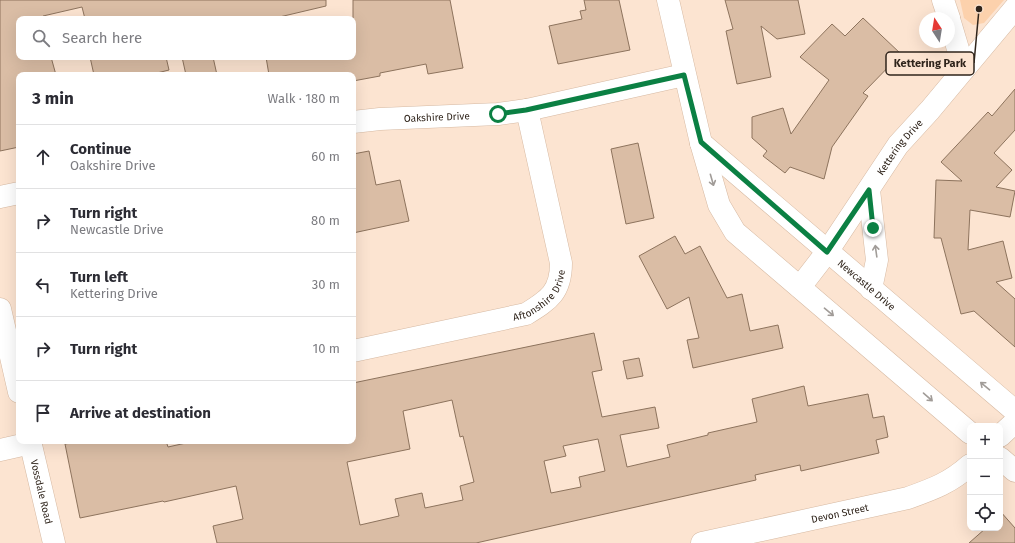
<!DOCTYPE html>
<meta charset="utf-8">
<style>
body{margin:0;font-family:"Fira Sans",sans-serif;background:#f2f2f3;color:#2b2b33}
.controls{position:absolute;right:12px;bottom:12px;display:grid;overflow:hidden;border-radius:8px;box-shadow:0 4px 16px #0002}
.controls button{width:36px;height:36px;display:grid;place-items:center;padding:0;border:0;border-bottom:1px solid #e1e1e2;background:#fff;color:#2b2b33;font:20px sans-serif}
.compass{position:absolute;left:919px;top:12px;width:36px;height:36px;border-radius:50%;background:#fff;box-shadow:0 4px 16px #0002;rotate:348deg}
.stop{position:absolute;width:12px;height:12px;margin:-9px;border:3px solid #0b8043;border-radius:50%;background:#fff}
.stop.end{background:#0b8043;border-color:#fff;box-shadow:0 1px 4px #0008}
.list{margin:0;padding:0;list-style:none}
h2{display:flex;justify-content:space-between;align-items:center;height:52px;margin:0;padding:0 16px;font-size:17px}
h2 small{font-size:13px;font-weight:400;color:#7c7c81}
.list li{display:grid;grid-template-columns:26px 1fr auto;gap:12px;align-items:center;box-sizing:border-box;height:64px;padding:0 16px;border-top:1px solid #e1e1e2}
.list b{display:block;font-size:15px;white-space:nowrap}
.list p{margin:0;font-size:13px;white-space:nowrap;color:#7c7c81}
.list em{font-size:13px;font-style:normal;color:#7c7c81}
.icon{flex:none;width:22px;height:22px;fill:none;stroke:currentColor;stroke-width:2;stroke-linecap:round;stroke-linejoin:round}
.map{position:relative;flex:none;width:1015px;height:543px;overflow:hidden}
.search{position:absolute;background:#fff;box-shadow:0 4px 16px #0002;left:16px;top:16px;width:340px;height:44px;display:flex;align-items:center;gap:10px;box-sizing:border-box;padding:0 14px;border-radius:8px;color:#7c7c81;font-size:15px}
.panel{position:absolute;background:#fff;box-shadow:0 4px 16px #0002;left:16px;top:72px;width:340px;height:372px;border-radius:8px}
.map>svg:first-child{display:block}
</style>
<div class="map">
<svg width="1015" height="543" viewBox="0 0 1015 543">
<rect width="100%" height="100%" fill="#fce4d1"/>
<path fill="#fcd1ac" d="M960,0h44l-20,23 -11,2 -9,-7z"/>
<path fill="#dabda5" stroke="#8d735d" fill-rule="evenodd" d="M0,0h326v6l-55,13h-186l-3,-12 -39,9v3h-24v38h32l5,18h-37v72l-19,4z
M353,0h97l13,68 -35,6 -2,-10 -46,9v3l-27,5v-6h-84l-3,-18h87z
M584,0h35l11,50 -72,14 -9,-38 33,-7 -2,-8 6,-1z
M725,0h73l7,34 -28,5 -16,-13 10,51 -34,7 -11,-53 7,-2z
M863,18l38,36 -38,39 5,3 -36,51 -8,32 -34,-12 -5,6 -22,-17 4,-5 -15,-13v-21l31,-9 8,26 38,-54 -29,-23 32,-33 13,12z
M90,57h76l3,13 -20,5h-55z
M182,57h31l4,18h-31z
M1015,89v41l-21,23 18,17 -16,17 19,4 -5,26 -40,-7 -2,40 35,-9 9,37 -16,4 19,17v48l-41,-36 -13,3 -20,-76h-7l2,-58 26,1 -21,-19 47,-50 4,4z
M638,143l16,75 -28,6 -15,-75z
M369,151l7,34 24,-5 9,41 -56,12v-79z
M675,236l10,18 15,-8 27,52 15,-4 8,37 28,-6 5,23 -90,20 -6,-28 12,-2 -10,-41 -22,12 -28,-53z
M594,333l8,37 -10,2 10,45 53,-10 4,21 -39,7 7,32 43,-10 -3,-12 41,-10v-2l49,-11 -5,-23 52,-13 4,20 60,-12 5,24 11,-2 4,21 -12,3 3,13 -78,18 -1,-6 -45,10 1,5 -280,63h-259l-4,-17 30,-7 -7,-33 -72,16 -1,-1 -83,17 -15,-74 17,-3h84l2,6 27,-6h158v-58zM452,400l8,37 3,-1 11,46 -14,4 3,14 -38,8 -3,-15 -27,6 4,17 -39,9 -13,-63 63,-13 -7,-38zM598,439l7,32 -26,6 2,10 -30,6 -7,-32 22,-5 -3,-10z
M639,358l4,18 -16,3 -4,-18z
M1000,511l15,17v15h-46l17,-15h14z"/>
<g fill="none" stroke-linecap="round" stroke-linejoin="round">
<defs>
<g id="minor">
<path d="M668,0l33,143 18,62 16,27 235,201"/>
<path d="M943,0l6,18"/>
<path d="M949,19l15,50"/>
<path id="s1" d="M353,122l27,-3 118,-5 29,-4 157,-35"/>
<path id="s2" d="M701,143l314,268"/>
<path d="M869,190l8,70 -6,29"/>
<path d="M0,197l19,-4"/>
<path id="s3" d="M800,287l27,-35 71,-107 32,-35 85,-102"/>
<path d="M0,309l19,83"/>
<path id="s4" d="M353,351l173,-37c23,-14 35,-22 35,-51l-34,-153"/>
<path d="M1000,436l15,-14"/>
<path id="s5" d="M30,441l24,102"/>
<path d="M0,450l31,-7"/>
<path d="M1000,458l15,13"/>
<path id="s6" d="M702,543l206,-45c25,-9 42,-15 62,-33"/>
</g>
</defs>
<use href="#minor" stroke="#d6b9a2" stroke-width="23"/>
<use href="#minor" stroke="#fff" stroke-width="22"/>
</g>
<defs><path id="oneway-shaft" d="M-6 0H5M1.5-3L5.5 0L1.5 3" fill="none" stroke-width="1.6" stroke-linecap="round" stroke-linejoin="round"/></defs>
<g stroke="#a19c98">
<use href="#oneway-shaft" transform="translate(712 180) rotate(74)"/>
<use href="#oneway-shaft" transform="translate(876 251) rotate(-98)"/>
<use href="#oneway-shaft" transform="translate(829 312) rotate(40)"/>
<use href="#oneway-shaft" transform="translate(985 386) rotate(-140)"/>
<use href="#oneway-shaft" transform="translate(928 397) rotate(41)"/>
</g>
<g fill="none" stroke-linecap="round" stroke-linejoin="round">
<path stroke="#0b8043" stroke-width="5" d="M498,114l28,-4 158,-35 17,67 126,110 42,-62 4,38"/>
</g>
<g text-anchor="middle" stroke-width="3" stroke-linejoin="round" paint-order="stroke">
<g font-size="10" fill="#2f241b" stroke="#fce4d1">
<text dy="4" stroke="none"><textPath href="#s1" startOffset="84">Oakshire Drive</textPath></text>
<text dy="4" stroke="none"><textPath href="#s3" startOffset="172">Kettering Drive</textPath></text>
<text dy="4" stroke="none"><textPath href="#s2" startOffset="218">Newcastle Drive</textPath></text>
<text dy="4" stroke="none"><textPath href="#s4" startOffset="200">Aftonshire Drive</textPath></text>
<text dy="4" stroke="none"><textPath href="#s5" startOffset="52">Vossdale Road</textPath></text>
<text dy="4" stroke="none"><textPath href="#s6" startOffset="141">Devon Street</textPath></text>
</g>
</g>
<path fill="none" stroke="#2f241b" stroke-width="1.5" d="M979 9L974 63"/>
<circle fill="#2f241b" stroke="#fce4d1" stroke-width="1.5" cx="979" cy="9" r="4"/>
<rect fill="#fce4d1" stroke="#2f241b" stroke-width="1.5" x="886" y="52" width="88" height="23" rx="4"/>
<g font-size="11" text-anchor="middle" font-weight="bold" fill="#2f241b">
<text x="930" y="67">Kettering Park</text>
</g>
</svg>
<div class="controls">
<button>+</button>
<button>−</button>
<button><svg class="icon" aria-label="locate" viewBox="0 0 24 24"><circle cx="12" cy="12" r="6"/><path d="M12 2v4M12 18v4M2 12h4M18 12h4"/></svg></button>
</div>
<svg class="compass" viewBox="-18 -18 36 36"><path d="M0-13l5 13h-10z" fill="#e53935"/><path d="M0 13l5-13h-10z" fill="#7c7c81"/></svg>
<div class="stop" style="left:498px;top:114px"></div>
<div class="stop end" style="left:873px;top:228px"></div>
<div class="search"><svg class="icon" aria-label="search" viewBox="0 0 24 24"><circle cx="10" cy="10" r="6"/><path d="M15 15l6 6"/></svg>Search here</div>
<section class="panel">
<h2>3 min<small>Walk · 180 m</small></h2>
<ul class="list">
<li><svg class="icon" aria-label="ahead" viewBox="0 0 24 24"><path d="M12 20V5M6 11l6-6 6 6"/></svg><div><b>Continue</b><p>Oakshire Drive</p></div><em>60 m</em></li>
<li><svg class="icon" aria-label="right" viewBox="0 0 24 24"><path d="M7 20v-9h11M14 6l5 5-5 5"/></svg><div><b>Turn right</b><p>Newcastle Drive</p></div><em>80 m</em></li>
<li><svg class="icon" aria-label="left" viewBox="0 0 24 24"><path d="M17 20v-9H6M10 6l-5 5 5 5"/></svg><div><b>Turn left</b><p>Kettering Drive</p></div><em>30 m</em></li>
<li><svg class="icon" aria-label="right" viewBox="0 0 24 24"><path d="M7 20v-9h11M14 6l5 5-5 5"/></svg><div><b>Turn right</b></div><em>10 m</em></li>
<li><svg class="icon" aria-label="arrive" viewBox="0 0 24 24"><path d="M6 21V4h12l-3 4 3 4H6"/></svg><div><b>Arrive at destination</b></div></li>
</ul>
</section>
</div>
